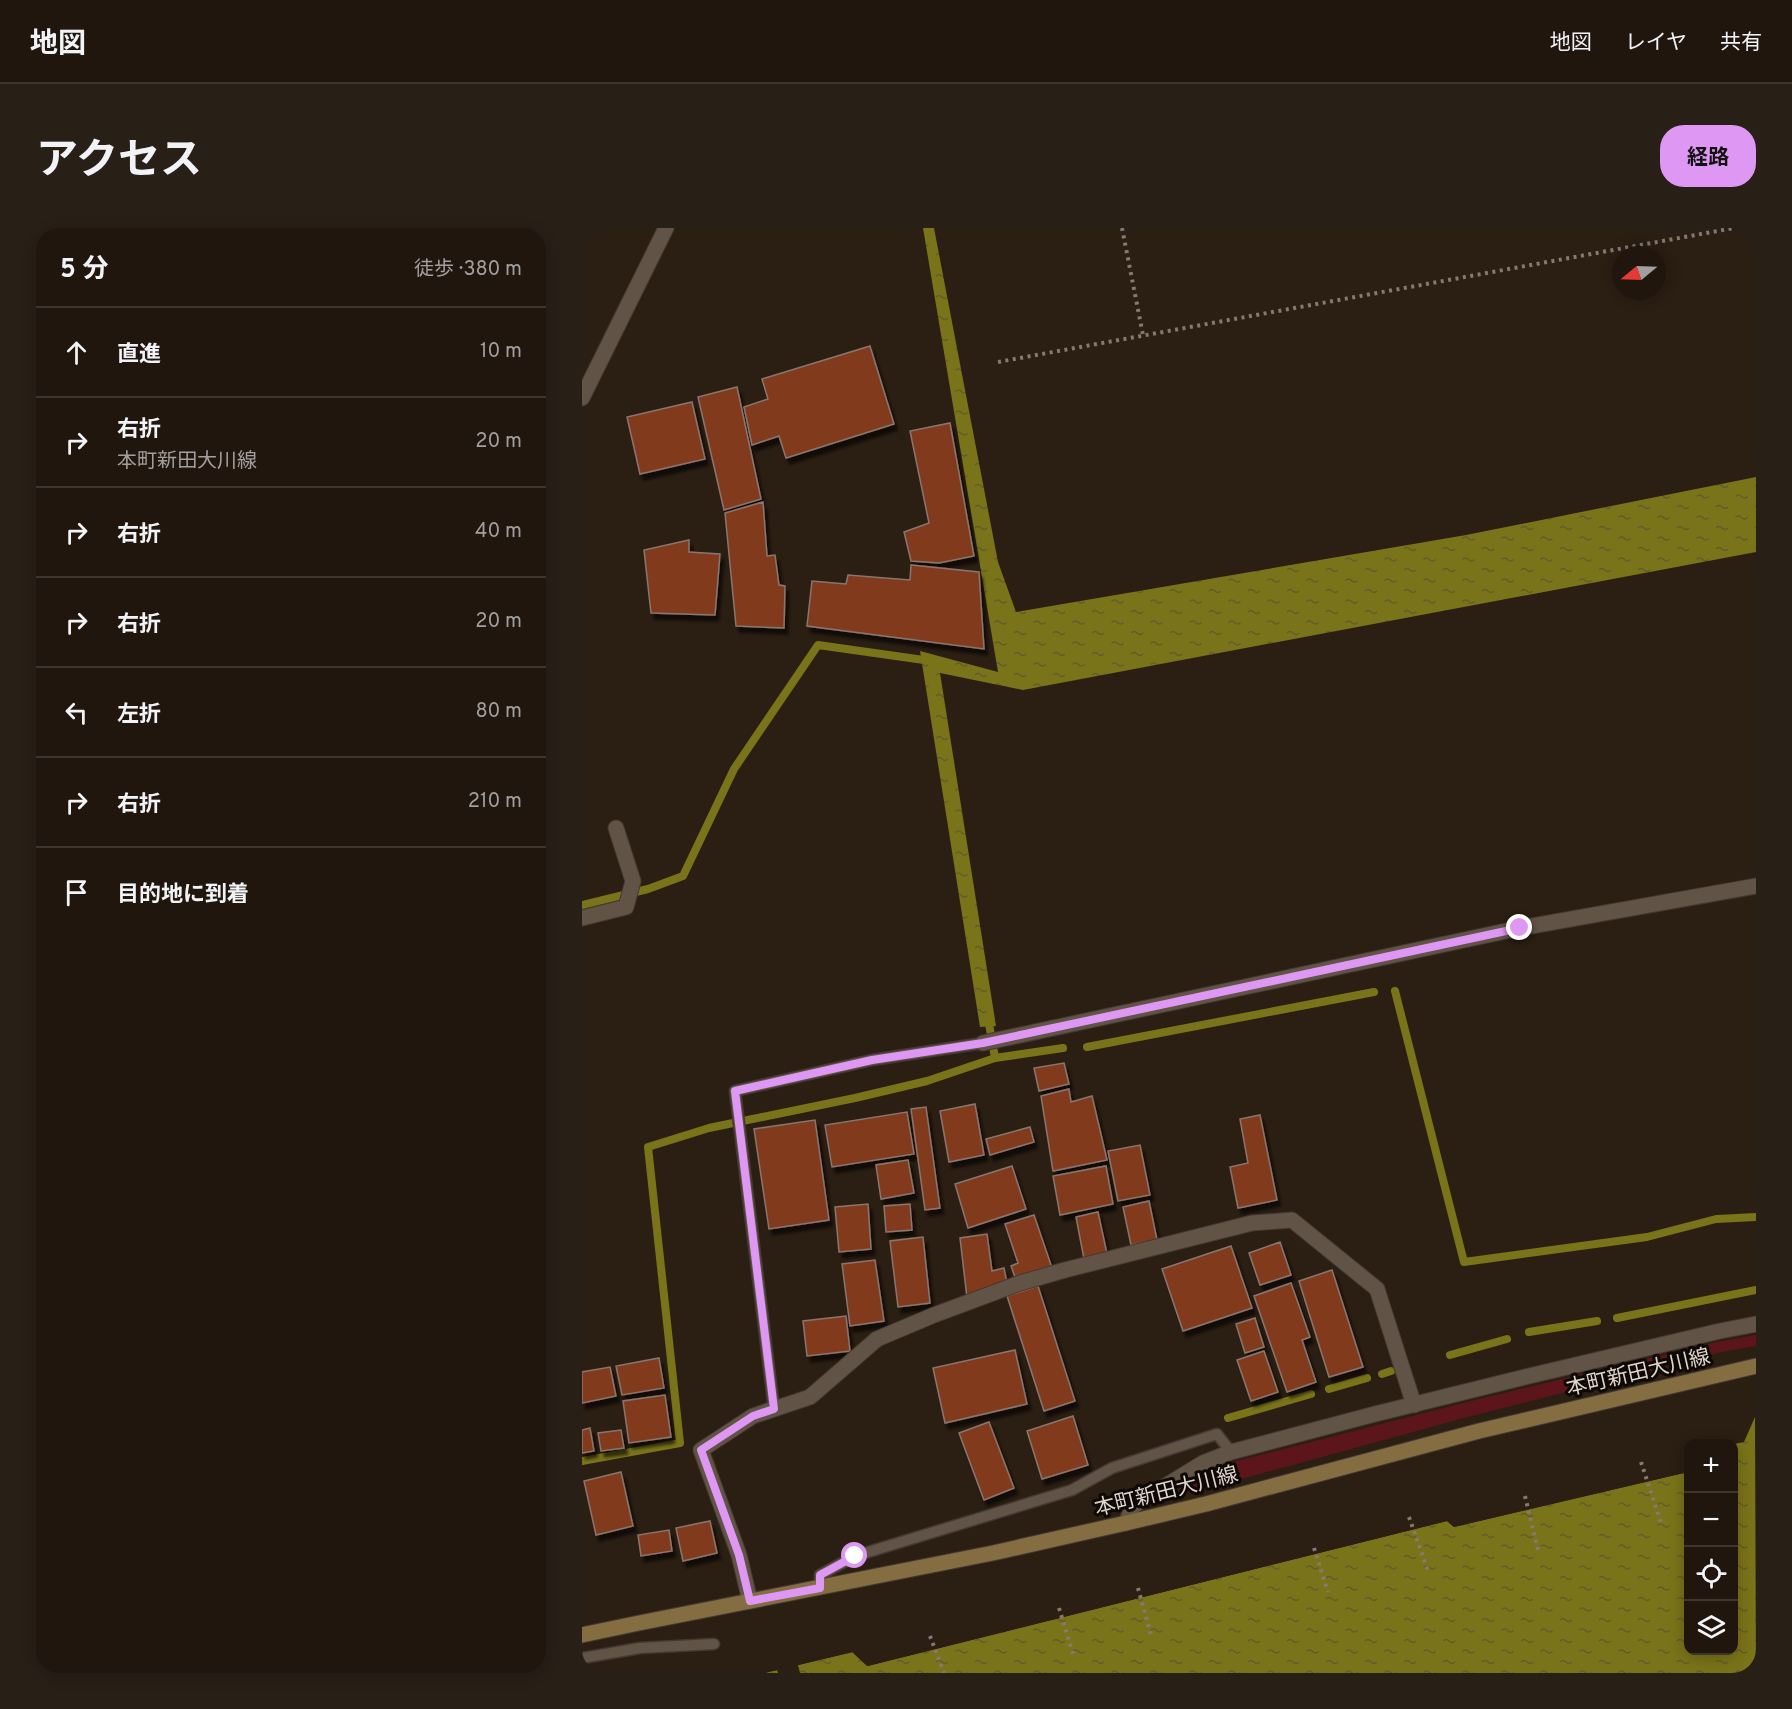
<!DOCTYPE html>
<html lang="ja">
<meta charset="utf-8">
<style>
body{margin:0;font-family:Overpass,"Noto Sans JP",sans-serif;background:#281f17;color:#f1f3f6}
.controls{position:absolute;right:18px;bottom:18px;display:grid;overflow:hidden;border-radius:12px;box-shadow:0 3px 15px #0003}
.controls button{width:54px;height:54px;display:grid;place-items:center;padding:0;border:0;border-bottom:2px solid #3d352e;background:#20160e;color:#f1f3f6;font:30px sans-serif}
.compass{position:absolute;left:1030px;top:18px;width:54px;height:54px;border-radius:50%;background:#20160e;box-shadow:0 3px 15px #0003;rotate:251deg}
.stop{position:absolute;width:18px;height:18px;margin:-14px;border:4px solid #de98f3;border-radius:50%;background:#fff}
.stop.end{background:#de98f3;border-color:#fff;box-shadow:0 2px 6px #0008}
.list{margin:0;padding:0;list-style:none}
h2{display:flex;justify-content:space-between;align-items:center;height:78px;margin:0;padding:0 24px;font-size:26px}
h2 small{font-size:20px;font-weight:400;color:#a29f9e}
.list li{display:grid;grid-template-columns:39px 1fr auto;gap:18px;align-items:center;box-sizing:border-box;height:90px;padding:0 24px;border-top:2px solid #3d352e}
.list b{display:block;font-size:22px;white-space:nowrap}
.list p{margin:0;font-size:20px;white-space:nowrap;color:#a29f9e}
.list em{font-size:20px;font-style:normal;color:#a29f9e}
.icon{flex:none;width:33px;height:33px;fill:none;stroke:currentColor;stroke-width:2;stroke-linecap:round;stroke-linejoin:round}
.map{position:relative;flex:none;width:1174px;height:1445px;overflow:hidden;border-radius:24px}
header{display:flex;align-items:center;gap:36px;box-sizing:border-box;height:84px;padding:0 30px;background:#20160e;border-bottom:2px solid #3d352e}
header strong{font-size:28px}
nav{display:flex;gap:33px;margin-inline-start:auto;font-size:21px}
.intro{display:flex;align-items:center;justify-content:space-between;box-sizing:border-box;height:144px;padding:0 36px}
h1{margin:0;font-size:42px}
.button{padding:15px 27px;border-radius:24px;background:#de98f3;color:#111;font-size:21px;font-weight:700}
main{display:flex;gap:36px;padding:0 36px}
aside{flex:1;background:#20160e;border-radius:24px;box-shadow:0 3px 15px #0003}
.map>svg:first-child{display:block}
</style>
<header>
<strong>地図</strong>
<nav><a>地図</a><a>レイヤ</a><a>共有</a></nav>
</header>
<div class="intro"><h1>アクセス</h1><a class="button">経路</a></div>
<main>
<aside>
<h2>5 分<small>徒歩 · 380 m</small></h2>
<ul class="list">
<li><svg class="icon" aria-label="ahead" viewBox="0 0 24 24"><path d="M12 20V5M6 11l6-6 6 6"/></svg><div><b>直進</b></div><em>10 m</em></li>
<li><svg class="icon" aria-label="right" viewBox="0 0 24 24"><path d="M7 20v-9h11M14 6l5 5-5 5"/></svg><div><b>右折</b><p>本町新田大川線</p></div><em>20 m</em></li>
<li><svg class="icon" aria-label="right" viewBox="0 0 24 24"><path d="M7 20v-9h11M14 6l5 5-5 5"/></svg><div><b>右折</b></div><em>40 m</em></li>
<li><svg class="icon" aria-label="right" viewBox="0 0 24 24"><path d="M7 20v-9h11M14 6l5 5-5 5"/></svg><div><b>右折</b></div><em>20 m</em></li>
<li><svg class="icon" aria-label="left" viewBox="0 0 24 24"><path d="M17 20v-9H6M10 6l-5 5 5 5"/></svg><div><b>左折</b></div><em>80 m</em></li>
<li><svg class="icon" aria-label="right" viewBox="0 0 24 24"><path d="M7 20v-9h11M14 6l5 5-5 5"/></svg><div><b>右折</b></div><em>210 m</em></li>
<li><svg class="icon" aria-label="arrive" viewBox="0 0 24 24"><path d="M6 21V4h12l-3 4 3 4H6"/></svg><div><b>目的地に到着</b></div></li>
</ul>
</aside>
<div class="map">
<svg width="1174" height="1445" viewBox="0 0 1174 1445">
<defs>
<pattern id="water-ripples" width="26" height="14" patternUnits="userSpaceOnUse" patternTransform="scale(1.5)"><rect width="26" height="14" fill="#797319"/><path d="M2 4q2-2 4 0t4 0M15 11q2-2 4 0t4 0" fill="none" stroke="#615c2a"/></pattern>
<filter id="shadow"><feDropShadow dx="3.5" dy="6" stdDeviation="1.5" flood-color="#0009"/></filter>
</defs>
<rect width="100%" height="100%" fill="#2b1e13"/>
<path fill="#5c151b" d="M1174,1107v11l-34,6 -258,66 -314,86 79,-41 242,-62 246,-59z"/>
<path fill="url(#water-ripples)" d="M341,0h11l64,334 18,50 450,-77 290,-58v75l-733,138 -83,-17 56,353 -16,1 -60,-376 78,21z
M1173,1189l1,256h-991l88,-21 15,14 579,-145 7,6 234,-55v178h46v-206l10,-2z"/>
<path fill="#2b1e13" d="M1106,1241v3l-234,55 -7,-6 -580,145 -15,-14 -54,13 2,8h-22l-1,-3 -15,3 2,-3 88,-21 16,14 579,-145 8,6z"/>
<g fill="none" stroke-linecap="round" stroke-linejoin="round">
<path stroke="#797319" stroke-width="8" d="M0,677l66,-16 35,-13 51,-107 84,-124 113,16
M813,763l69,271 183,-25 69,-18 40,-2
M505,819l287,-55
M413,830l68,-10
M1035,1090l139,-28
M947,1104l68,-11
M868,1127l57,-16
M800,1146l9,-3
M747,1161l38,-11
M646,1190l83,-24
M0,1233l98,-18 -32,-296 61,-19 146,-30 72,-17 68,-23 -7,-40"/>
</g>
<path fill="#813b1d" stroke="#8a766f" stroke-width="1.5" filter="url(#shadow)" d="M288,118l24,78 -108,34 -7,-22 -27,9 -8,-38 24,-8 -6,-20z
M155,159l24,112 -37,11 -26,-113z
M110,174l13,57 -65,15 -13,-57z
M368,195l24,133 -35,7 -28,-2 -7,-29 25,-9 -19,-92z
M181,274l4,54 8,-1 4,30 6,1 -1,42 -48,-2 -11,-113z
M107,312v12l31,2 -5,61 -64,-2 -7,-63z
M329,337l68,7 5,77 -177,-23 5,-45 34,3 2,-9 62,5z
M482,835l5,21 -30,7 -5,-23z
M487,861l2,13 21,-6 15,64 -54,11 -12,-75z
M393,876l9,51 -35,7 -9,-51z
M344,879l14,101 -15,2 -14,-101z
M325,884l7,42 -82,13 -7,-42z
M678,887l17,85 -39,8 -8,-41 18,-4 -8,-44z
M233,892l14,100 -60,9 -15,-100z
M448,899l4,15 -44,13 -4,-16z
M558,917l10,50 -32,6 -10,-50z
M326,932l6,33 -33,6 -5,-34z
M430,938l14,43 -58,19 -13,-44z
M524,938l7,38 -53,11 -7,-39z
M567,973l8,39 -26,5 -8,-38z
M286,976l3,45 -32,3 -4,-45z
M328,976l2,26 -26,2 -2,-26z
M516,984l9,42 -23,5 -8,-42z
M452,987l18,53 -36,12 -5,-14 7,-3 -13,-39z
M405,1006l5,37 12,-3 3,15 -40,15 -7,-60z
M341,1009l7,66 -32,4 -8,-66z
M698,1014l11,33 -31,10 -11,-32z
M649,1018l21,62 -69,23 -21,-62z
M293,1032l9,61 -34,5 -8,-62z
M750,1042l31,97 -34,10 -30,-96z
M709,1055l19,54 -8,3 14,42 -29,10 -33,-96z
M456,1058l37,115 -31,10 -37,-115z
M264,1088l4,35 -43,5 -4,-35z
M673,1090l9,29 -19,6 -9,-29z
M433,1122l12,54 -82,19 -12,-55z
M682,1123l14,41 -27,9 -14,-41z
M77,1130l5,30 -42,7 -6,-29z
M28,1139l6,29 -34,7v-31z
M83,1167l6,42 -42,6 -6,-42z
M491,1188l15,49 -46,14 -15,-48z
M407,1194l25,66 -30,12 -25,-67z
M8,1200l4,23 -12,2v-23z
M39,1202l3,18 -23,3 -3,-18z
M39,1244l12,54 -37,9 -12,-54z
M128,1293l7,32 -34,8 -7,-33z
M87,1302l3,21 -31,5 -3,-21z"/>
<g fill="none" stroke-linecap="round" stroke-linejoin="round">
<defs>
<path id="lane" d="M192,1181l-39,-318 137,-31 111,-17
M238,1360v-13l35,-19 217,-66 40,-22 105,-34 14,18
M0,1430l58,-10 74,-4"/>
<path id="street" d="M0,170l84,-170
M0,690l44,-11 7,-26 -17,-53
M401,815l537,-115 236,-42
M544,1295l7,-17 70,-43 28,-11 144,-38 154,-38 191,-45 36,-7
M168,1373l-11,-46 -38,-105 52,-34 57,-19 67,-58 57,-24 86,-32 45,-13 187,-47 40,-3 85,69 37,116"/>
<path id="secondary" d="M0,1407l57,-12 354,-70 133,-30 80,-19 273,-73 277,-65"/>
</defs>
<use href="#lane" stroke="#443932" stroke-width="13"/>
<use href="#street" stroke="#443932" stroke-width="17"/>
<use href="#secondary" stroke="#443932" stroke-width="17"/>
<path stroke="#857a71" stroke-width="4" stroke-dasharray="3 4.5" stroke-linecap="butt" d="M540,0l21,107
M416,134l736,-134
M1059,1234l20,61
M943,1268l14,58
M827,1289l19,54
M732,1320l14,44
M556,1360l13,47
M477,1380l15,49
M348,1408l14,37"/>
<use href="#lane" stroke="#615346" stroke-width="10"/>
<use href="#street" stroke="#615346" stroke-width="15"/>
<use href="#secondary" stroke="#856d42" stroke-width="15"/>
</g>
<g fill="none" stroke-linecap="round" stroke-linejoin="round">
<path stroke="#de98f3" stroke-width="8" d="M273,1328l-35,19v13l-70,13 -11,-46 -38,-105 52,-34 21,-7 -39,-318 137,-31 111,-17 537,-115"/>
</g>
<g text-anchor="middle" stroke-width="6" stroke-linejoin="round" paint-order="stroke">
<g font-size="21" fill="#ded5ce" stroke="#0f0905">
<text transform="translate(1056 1144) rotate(-13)" y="7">本町新田大川線</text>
<text transform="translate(584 1263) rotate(-14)" y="7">本町新田大川線</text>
</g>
</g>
</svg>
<div class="controls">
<button>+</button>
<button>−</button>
<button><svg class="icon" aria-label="locate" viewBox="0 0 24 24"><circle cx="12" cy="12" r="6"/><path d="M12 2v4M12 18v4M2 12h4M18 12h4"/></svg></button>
<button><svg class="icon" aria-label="layers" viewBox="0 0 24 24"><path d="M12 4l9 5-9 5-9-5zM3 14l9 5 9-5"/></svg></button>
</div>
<svg class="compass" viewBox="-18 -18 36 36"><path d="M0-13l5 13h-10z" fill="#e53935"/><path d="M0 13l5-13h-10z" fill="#a29f9e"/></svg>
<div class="stop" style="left:273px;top:1328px"></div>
<div class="stop end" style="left:938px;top:700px"></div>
</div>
</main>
